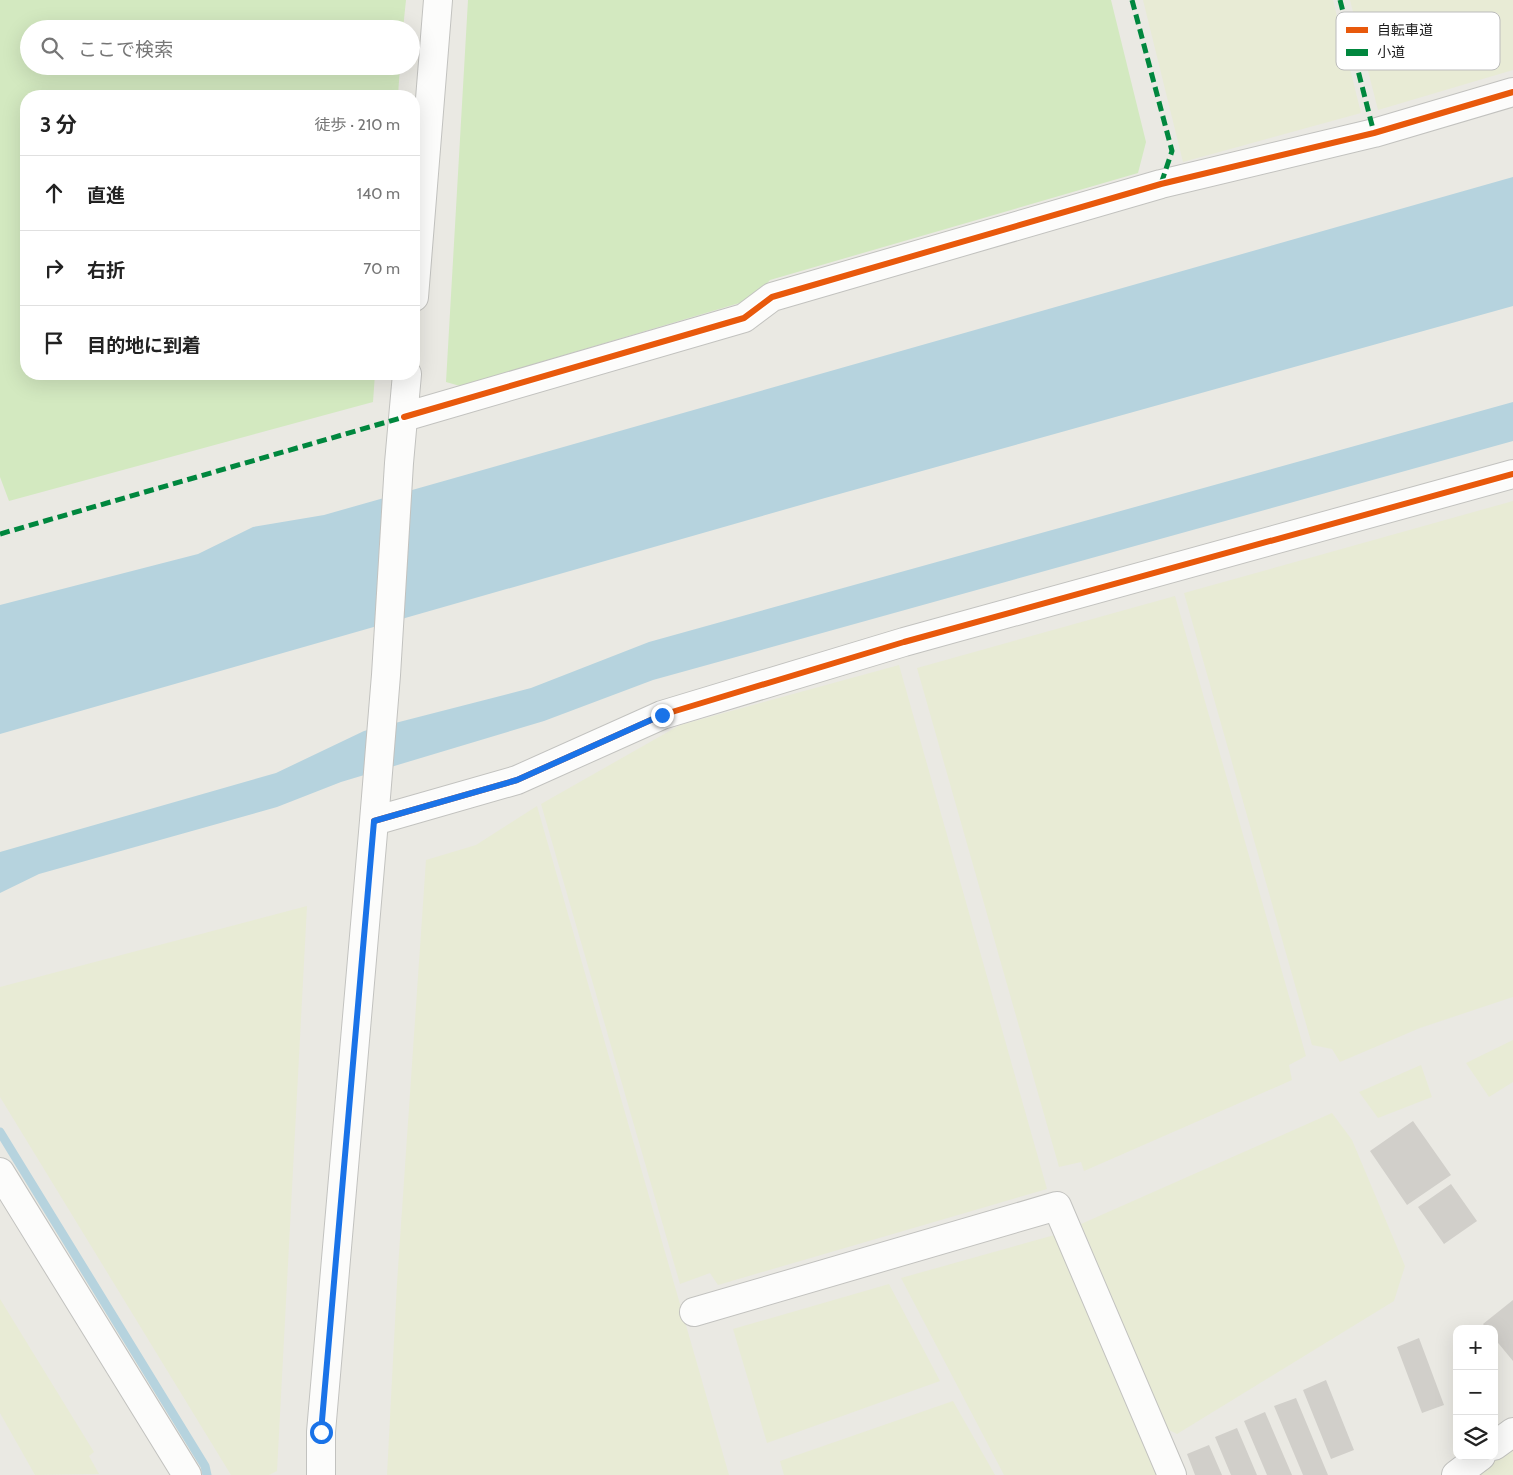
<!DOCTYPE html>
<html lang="ja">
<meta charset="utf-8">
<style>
body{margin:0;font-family:Cabin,"Noto Sans JP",sans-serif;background:#f2f2f2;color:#222}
.controls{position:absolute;right:15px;bottom:15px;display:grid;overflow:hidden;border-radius:10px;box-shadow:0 5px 20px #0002}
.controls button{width:45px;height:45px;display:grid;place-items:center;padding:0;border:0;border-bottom:1px solid #e0e0e0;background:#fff;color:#222;font:25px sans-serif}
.stop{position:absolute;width:15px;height:15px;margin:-11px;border:4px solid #1a73e8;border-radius:50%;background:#fff}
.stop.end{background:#1a73e8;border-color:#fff;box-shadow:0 1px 5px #0008}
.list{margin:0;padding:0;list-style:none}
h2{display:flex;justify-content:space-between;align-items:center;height:65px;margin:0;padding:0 20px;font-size:21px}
h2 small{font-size:16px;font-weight:400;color:#767676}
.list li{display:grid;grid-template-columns:32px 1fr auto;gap:15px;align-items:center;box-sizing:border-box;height:75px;padding:0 20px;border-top:1px solid #e0e0e0}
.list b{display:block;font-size:19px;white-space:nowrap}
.list em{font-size:16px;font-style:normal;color:#767676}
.icon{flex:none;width:28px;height:28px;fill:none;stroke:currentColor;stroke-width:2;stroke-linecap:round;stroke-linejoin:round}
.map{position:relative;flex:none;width:1513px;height:1475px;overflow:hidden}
.search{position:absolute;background:#fff;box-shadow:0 5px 20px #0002;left:20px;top:20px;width:400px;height:55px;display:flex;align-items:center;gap:12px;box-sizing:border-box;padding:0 18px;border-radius:28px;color:#767676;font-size:19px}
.panel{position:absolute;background:#fff;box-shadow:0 5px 20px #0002;left:20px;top:90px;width:400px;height:290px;border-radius:20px}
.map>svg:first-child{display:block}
</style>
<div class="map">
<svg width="1513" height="1475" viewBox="0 0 1513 1475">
<rect width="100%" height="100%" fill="#eae9e3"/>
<path fill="#e8ebd5" d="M1143,0h190l28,113 -178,49z
M1350,0h163v70l-135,40z
M1513,501v496l-93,31 -80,34 -8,-13 -20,-4 -128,-452z
M1175,596l131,460 -17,9 3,15 -208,91 -3,-9 -22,5 -142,-499z
M899,665l148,524 -329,96 -8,-12 -30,11 -139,-480 139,-79z
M537,806l192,669h-342l10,-192 29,-423 50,-15z
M307,906l-30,565 -8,4h-38l-231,-378v-110z
M1513,1040v42l-24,15 -23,-34z
M1421,1065l11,32 -54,21 -19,-26z
M1332,1113l20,27 53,126 -11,35 -217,133 -10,-5 -86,-205z
M1058,1234l101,241h-155l-103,-197z
M889,1284l51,97 -173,62 -34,-114z
M0,1299l94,153 -5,4 10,18 -64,1 -35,-62z
M953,1401l42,74h-211l-4,-14z
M1513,1445v30h-38z"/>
<path fill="#d3e9c0" d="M0,0h406l-3,29h-374v37h371l-2,30h-372v278h349l-2,28 -364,99 -9,-24z
M468,0h643l35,142 -8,31 -368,107 -17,19 -293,87 -14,-4z"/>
<path fill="#b6d3de" d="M1513,177v129l-688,192 -825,236v-129l198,-51 55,-27 71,-12z
M1513,402v39l-860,239 -109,41 -203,61 -64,25 -238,67 -39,19v-41l276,-79 88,-42 167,-43 118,-46z"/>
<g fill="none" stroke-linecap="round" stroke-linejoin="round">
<path stroke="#b6d3de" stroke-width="9" d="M0,1132l205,334 2,9"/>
</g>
<path fill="#d1cfca" d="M1413,1121l38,54 -44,30 -37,-54z
M1451,1184l26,37 -33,23 -26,-37z
M1513,1300v61l-19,-23v-9h-7l-4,-5z
M1419,1338l25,67 -22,8 -25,-66z
M1326,1380l28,70 -23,9 -28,-69z
M1296,1398l32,77h-25l-29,-69z
M1265,1412l27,63h-25l-23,-54z
M1237,1428l20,47h-26l-16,-38z
M1209,1445l13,30h-27l-8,-21z"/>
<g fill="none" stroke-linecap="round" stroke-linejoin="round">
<defs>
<path id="minor" d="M414,297l24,-297
M404,417l340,-99 28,-21 389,-113 213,-51 139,-41
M374,821l143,-41 145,-65 242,-73 609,-168
M0,1172l187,303
M694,1312l363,-106 115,269
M1494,1446l19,-14
M321,1475v-43l53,-611 12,-146 13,-212 8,-89
M1456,1475l25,-19"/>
</defs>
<use href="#minor" stroke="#c2c2bf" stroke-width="30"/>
<use href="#minor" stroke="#fcfcfb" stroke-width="28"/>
<path stroke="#00873e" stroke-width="5" stroke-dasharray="10 5" stroke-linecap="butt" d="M1132,0l40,151 -11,33
M1340,0l34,133
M0,534l404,-117"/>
<defs>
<path id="cycleway" d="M404,417l340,-99 28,-21 389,-113 213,-51 139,-41
M374,821l143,-41 145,-65 242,-73 609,-168"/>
</defs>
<use href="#cycleway" stroke="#fff" stroke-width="9"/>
<use href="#cycleway" stroke="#e8590c" stroke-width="6"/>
</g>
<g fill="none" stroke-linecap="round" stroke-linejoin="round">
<path stroke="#1a73e8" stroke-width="6" d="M321,1432l53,-611 143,-41 145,-65"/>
</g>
<rect x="1336" y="12" width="164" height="58" rx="8" fill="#fff" stroke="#bbb" stroke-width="1"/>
<rect x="1346" y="27" width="22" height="6" fill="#e8590c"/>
<rect x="1346" y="49" width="22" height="7" fill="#00873e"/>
<g font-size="14" fill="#1b1b1b">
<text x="1377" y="35">自転車道</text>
<text x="1377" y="57">小道</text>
</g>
</svg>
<div class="controls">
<button>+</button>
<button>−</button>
<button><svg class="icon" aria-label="layers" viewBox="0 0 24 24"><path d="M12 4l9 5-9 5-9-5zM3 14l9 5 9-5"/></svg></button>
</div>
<div class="stop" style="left:321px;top:1432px"></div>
<div class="stop end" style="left:662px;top:715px"></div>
<div class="search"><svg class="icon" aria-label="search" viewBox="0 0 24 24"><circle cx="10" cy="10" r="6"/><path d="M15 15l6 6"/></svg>ここで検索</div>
<section class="panel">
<h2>3 分<small>徒歩 · 210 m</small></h2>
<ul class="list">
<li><svg class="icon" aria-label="ahead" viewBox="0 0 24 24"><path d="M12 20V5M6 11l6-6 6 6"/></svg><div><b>直進</b></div><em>140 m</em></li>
<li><svg class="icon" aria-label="right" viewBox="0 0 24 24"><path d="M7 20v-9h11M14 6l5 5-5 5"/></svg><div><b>右折</b></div><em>70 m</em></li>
<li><svg class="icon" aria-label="arrive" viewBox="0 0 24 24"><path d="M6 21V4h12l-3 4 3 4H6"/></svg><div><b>目的地に到着</b></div></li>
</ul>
</section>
</div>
